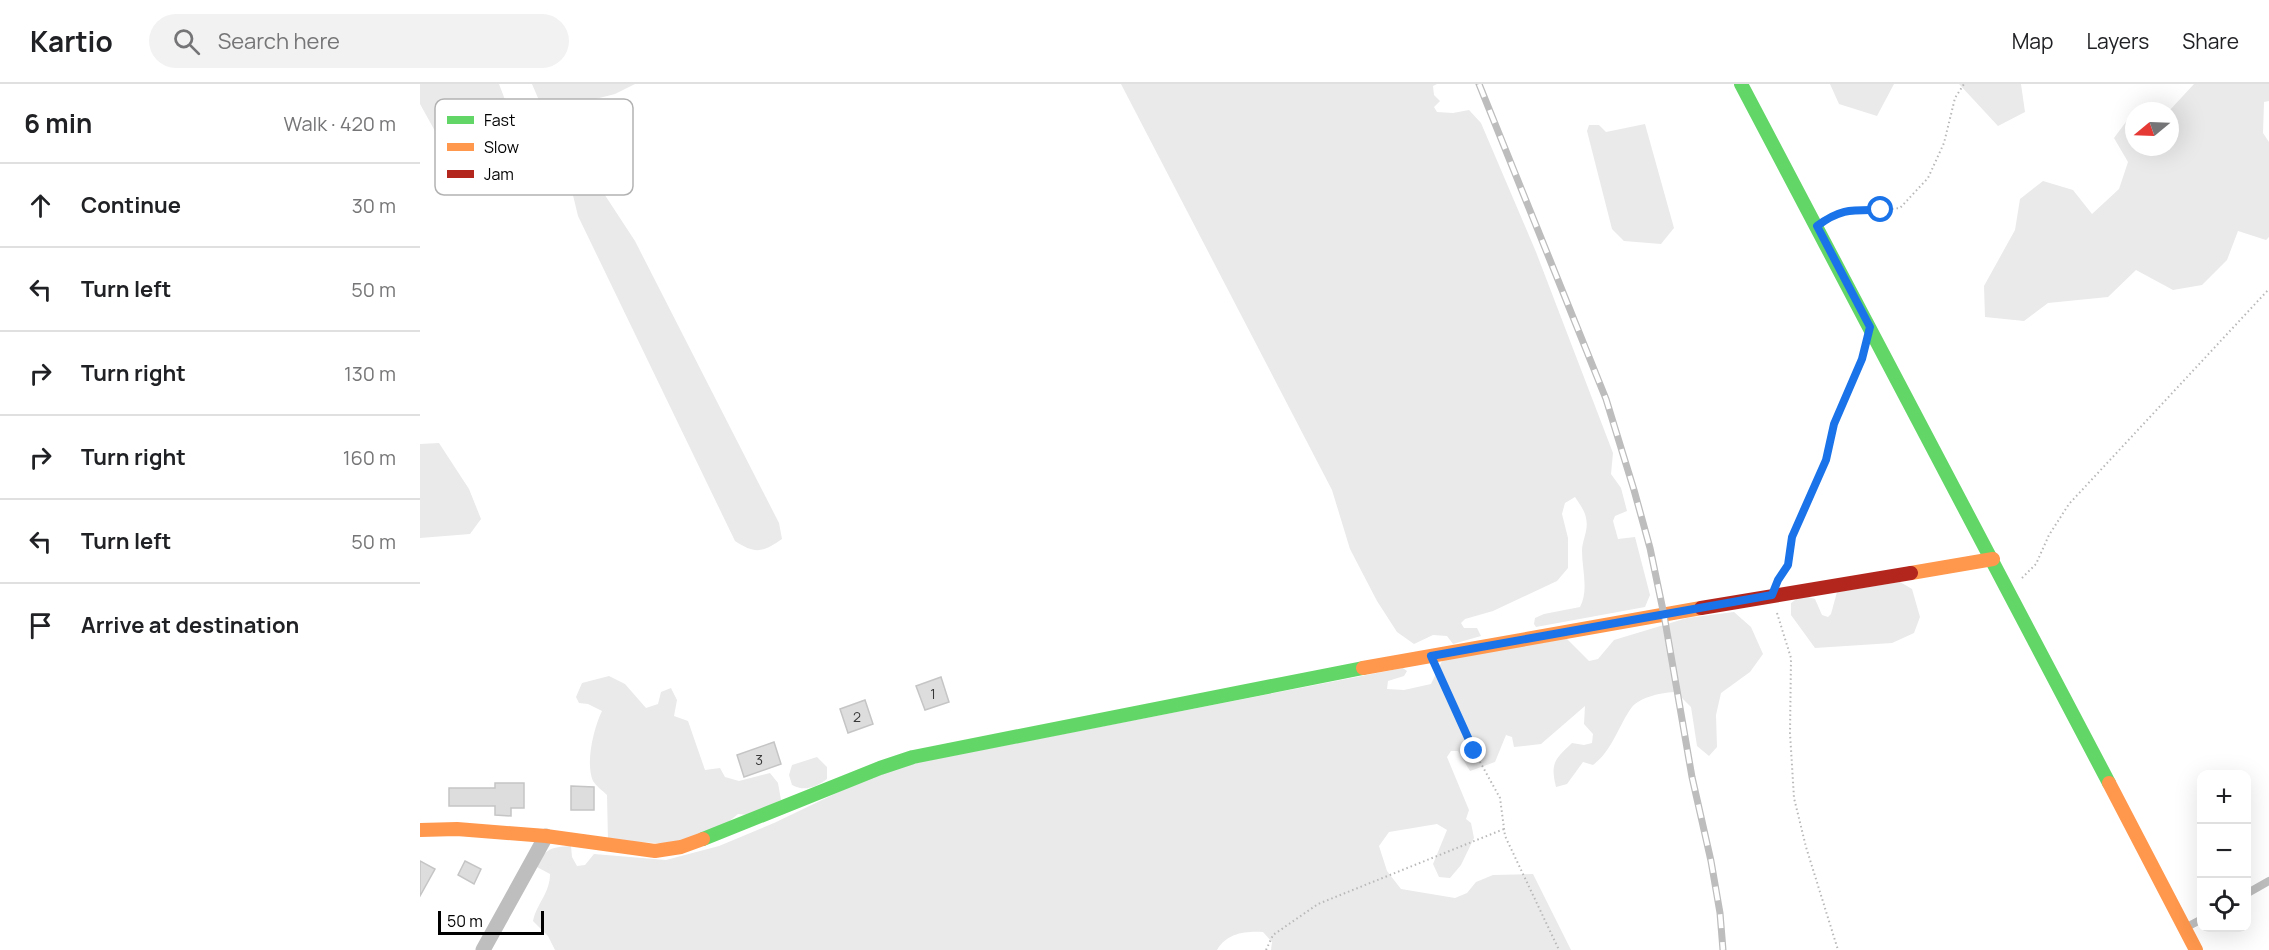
<!DOCTYPE html>
<meta charset="utf-8">
<style>
body{margin:0;font-family:Manrope,sans-serif;background:#f2f2f2;color:#202124}
.controls{position:absolute;right:18px;bottom:18px;display:grid;overflow:hidden;border-radius:12px;box-shadow:0 6px 24px #0002}
.controls button{width:54px;height:54px;display:grid;place-items:center;padding:0;border:0;border-bottom:2px solid #e0e0e0;background:#fff;color:#202124;font:30px sans-serif}
.compass{position:absolute;left:1705px;top:18px;width:54px;height:54px;border-radius:50%;background:#fff;box-shadow:0 6px 24px #0002;rotate:251deg}
.scale{position:absolute;left:18px;bottom:15px;width:106px;box-sizing:border-box;padding-left:6px;border:3px solid #000;border-top:0;font-size:16px;line-height:21px;white-space:nowrap;color:#000;-webkit-text-stroke:4px #fff;paint-order:stroke}
.stop{position:absolute;width:18px;height:18px;margin:-14px;border:4px solid #1a73e8;border-radius:50%;background:#fff}
.stop.end{background:#1a73e8;border-color:#fff;box-shadow:0 2px 6px #0008}
.list{margin:0;padding:0;list-style:none}
h2{display:flex;justify-content:space-between;align-items:center;height:78px;margin:0;padding:0 24px;font-size:26px}
h2 small{font-size:20px;font-weight:400;color:#757577}
.list li{display:grid;grid-template-columns:39px 1fr auto;gap:18px;align-items:center;box-sizing:border-box;height:84px;padding:0 24px;border-top:2px solid #e0e0e0}
.list b{display:block;font-size:22px;white-space:nowrap}
.list em{font-size:20px;font-style:normal;color:#757577}
.icon{flex:none;width:33px;height:33px;fill:none;stroke:currentColor;stroke-width:2;stroke-linecap:round;stroke-linejoin:round}
.map{position:relative;flex:none;width:1849px;height:866px;overflow:hidden}
header{display:flex;align-items:center;gap:36px;box-sizing:border-box;height:84px;padding:0 30px;background:#fff;border-bottom:2px solid #e0e0e0}
header strong{font-size:28px}
nav{display:flex;gap:33px;margin-inline-start:auto;font-size:21px}
.search{width:420px;height:54px;background:#f2f2f2;display:flex;align-items:center;gap:15px;box-sizing:border-box;padding:0 21px;border-radius:33px;color:#757577;font-size:22px}
main{display:flex}
aside{flex:1;background:#fff}
.map>svg:first-child{display:block}
</style>
<header>
<strong>Kartio</strong>
<div class="search"><svg class="icon" aria-label="search" viewBox="0 0 24 24"><circle cx="10" cy="10" r="6"/><path d="M15 15l6 6"/></svg>Search here</div>
<nav><a>Map</a><a>Layers</a><a>Share</a></nav>
</header>
<main>
<aside>
<h2>6 min<small>Walk · 420 m</small></h2>
<ul class="list">
<li><svg class="icon" aria-label="ahead" viewBox="0 0 24 24"><path d="M12 20V5M6 11l6-6 6 6"/></svg><div><b>Continue</b></div><em>30 m</em></li>
<li><svg class="icon" aria-label="left" viewBox="0 0 24 24"><path d="M17 20v-9H6M10 6l-5 5 5 5"/></svg><div><b>Turn left</b></div><em>50 m</em></li>
<li><svg class="icon" aria-label="right" viewBox="0 0 24 24"><path d="M7 20v-9h11M14 6l5 5-5 5"/></svg><div><b>Turn right</b></div><em>130 m</em></li>
<li><svg class="icon" aria-label="right" viewBox="0 0 24 24"><path d="M7 20v-9h11M14 6l5 5-5 5"/></svg><div><b>Turn right</b></div><em>160 m</em></li>
<li><svg class="icon" aria-label="left" viewBox="0 0 24 24"><path d="M17 20v-9H6M10 6l-5 5 5 5"/></svg><div><b>Turn left</b></div><em>50 m</em></li>
<li><svg class="icon" aria-label="arrive" viewBox="0 0 24 24"><path d="M6 21V4h12l-3 4 3 4H6"/></svg><div><b>Arrive at destination</b></div></li>
</ul>
</aside>
<div class="map">
<svg width="1849" height="866" viewBox="0 0 1849 866">
<rect width="100%" height="100%" fill="#fff"/>
<path fill="#eaeaea" d="M0,0h79l8,21v10l-63,17 -9,-1 -15,-27z
M112,0h103l-20,10 -71,18z
M701,0h316l-4,2 1,9 6,6 -6,6 3,5 16,1 16,-3 12,13 55,129 77,201 -2,21 10,14 6,23 -12,5 -2,5 5,18 17,-2 15,58 -5,12 -109,20 -2,-3 1,-6 9,-4 36,-7c9,-17 2,-38 2,-56 0,-11 7,-21 4,-33 -1,-7 -7,-15 -11,-21l-10,6 -3,11 6,24v30l-11,13 -64,30 -28,8 -4,4 3,5h13l4,8 -28,8 -6,-8 -14,-1 -19,9 -17,-12 -20,-31 -27,-52 -18,-59z
M1410,0h64l-17,32 -38,-12z
M1539,0h62l4,28 -27,14z
M1774,0h75v17l-5,1 -1,31 6,9v95l-3,3 -28,-9 -11,29 -25,25 -29,5 -37,-20 -28,27 -60,6 -24,18 -39,-4 -1,-31 31,-56 5,-31 23,-18 30,9 19,24 27,-25 9,-27 -14,-24 17,-23h3v32h36l-1,-36z
M1225,40l29,104 -13,16 -37,-3 -12,-12 -25,-98 2,-6h10l7,7z
M150,69l8,1 57,87 144,282 3,16c-20,14 -27,15 -47,2l-157,-325 -13,-54z
M19,359l30,46 12,30 -11,15 -50,4v-94z
M1480,498l12,7 8,28 -6,16 -22,10 -77,5 -24,-33v-12l11,-8 13,4 7,16 6,2 3,-3 6,-22z
M1314,528l17,15 12,27 -13,18 -29,21 -5,22 1,32 -8,9 -12,-10 -6,-39 -15,-15c-12,0 -36,5 -44,15 -14,19 -19,43 -39,58l-10,-3 -16,22 -11,3c-6,-24 -1,-28 16,-44l12,2 8,-2 1,-9 -9,-10 1,-18 -44,38 -27,3 -2,-10 -6,-2 -11,27 -25,9 -12,-20h-7l-4,6 22,53 -3,9 5,4 3,15 -13,27 -11,13 -11,-1 -6,-13 14,-34 -10,-6 -48,8 -10,14 8,25 14,18 54,9 12,-5 9,-11 17,-7 40,-1 38,76h-300l1,-8 -9,-10c-18,-1 -36,1 -46,18h-662l-7,-14 -15,-15c4,-18 17,-28 17,-47l-15,-8c11,-17 15,-19 36,-20l1,11 5,9 8,-1 9,-11 72,6 53,-14 55,-23 98,-47 47,-14 484,-94 4,3 -3,5 -16,5 -1,8 17,1 27,-6 12,-25 123,-21 23,23 9,-2 16,-19 73,-22z
M189,592l16,8 21,24 12,-4 3,-12 10,-4 6,12 -3,16 14,5 17,49 15,-2 5,9 14,4 31,-8 8,10 3,17 -33,15 -10,-1 -17,14 -39,16 -74,-3 -1,-46c-4,-4 -11,-9 -14,-14 -8,-18 1,-54 9,-70l-14,-7 -9,-1 -3,-6 6,-14z
M397,673l10,10v12c-11,8 -22,13 -35,6l-3,-10 3,-10z"/>
<path fill="#ddd" stroke="#c5c5c5" stroke-width="1.5" d="M521,593l8,25 -24,8 -9,-24z
M445,616l8,24 -25,9 -8,-24z
M354,658l7,22 -37,13 -7,-22z
M75,699h29v25h-13v8l-16,-1v-9h-46v-18h46z
M151,702l23,1v23h-23z
M0,777l15,8 -15,27z
M45,777l16,8 -7,15 -16,-9z"/>
<g fill="none" stroke-linecap="round" stroke-linejoin="round">
<path stroke="#b8b8b8" stroke-width="2" stroke-dasharray="1.5 3" stroke-linecap="butt" d="M1410,132l19,-6h32l19,-2 28,-30 16,-35 11,-45 9,-14
M1360,493l8,-12 4,-28 34,-77 8,-36 30,-70
M1602,494l14,-14 13,-29 20,-31 200,-215
M1357,529l14,45 -1,75 4,65 12,49 32,103
M1018,588l36,79 26,47 5,38 54,114
M846,866l7,-15 45,-31 186,-75"/>
<path stroke="#bebebe" stroke-width="8" d="M1826,810l23,-13
M1765,844l17,-9"/>
<path stroke="#bebebe" stroke-width="15" d="M63,866l63,-114"/>
<path stroke="#63d668" stroke-width="14" d="M1321,0l368,699
M283,755l177,-71 33,-11 450,-89"/>
<path stroke="#ff974d" stroke-width="14" d="M1491,489l82,-14
M943,584l338,-60
M1689,699l87,167
M0,746l37,-1 89,7 109,15 26,-4 22,-8"/>
<path stroke="#b3261e" stroke-width="14" d="M1281,524l210,-35"/>
<defs>
<path id="rail" d="M1059,0l127,315 28,91 16,58 14,67 28,162 19,84 9,52 3,37"/>
</defs>
<use href="#rail" stroke="#bdbdbd" stroke-width="7"/>
<use href="#rail" stroke="#fff" stroke-width="4.5" stroke-dasharray="14" stroke-linecap="butt"/>
</g>
<g fill="none" stroke-linecap="round" stroke-linejoin="round">
<path stroke="#1a73e8" stroke-width="8" d="M1054,667l-43,-95 341,-61 6,-15 10,-15 4,-28 34,-77 8,-36 28,-65 8,-32 -53,-101c24,-18 35,-16 64,-16"/>
</g>
<g text-anchor="middle" stroke-width="4.5" stroke-linejoin="round" paint-order="stroke">
<g font-size="14" fill="#373737">
<text x="513" y="615">1</text>
<text x="437" y="638">2</text>
<text x="339" y="681">3</text>
</g>
</g>
<rect x="15" y="15" width="198" height="96" rx="9" fill="#fff" stroke="#b2b2b2" stroke-width="1.5"/>
<rect x="27" y="32" width="27" height="8" fill="#63d668"/>
<rect x="27" y="59" width="27" height="8" fill="#ff974d"/>
<rect x="27" y="86" width="27" height="8" fill="#b3261e"/>
<g font-size="16" fill="#000">
<text x="64" y="42">Fast</text>
<text x="64" y="69">Slow</text>
<text x="64" y="96">Jam</text>
</g>
</svg>
<div class="controls">
<button>+</button>
<button>−</button>
<button><svg class="icon" aria-label="locate" viewBox="0 0 24 24"><circle cx="12" cy="12" r="6"/><path d="M12 2v4M12 18v4M2 12h4M18 12h4"/></svg></button>
</div>
<svg class="compass" viewBox="-18 -18 36 36"><path d="M0-13l5 13h-10z" fill="#e53935"/><path d="M0 13l5-13h-10z" fill="#757577"/></svg>
<div class="scale">50 m</div>
<div class="stop" style="left:1461px;top:126px"></div>
<div class="stop end" style="left:1054px;top:667px"></div>
</div>
</main>
